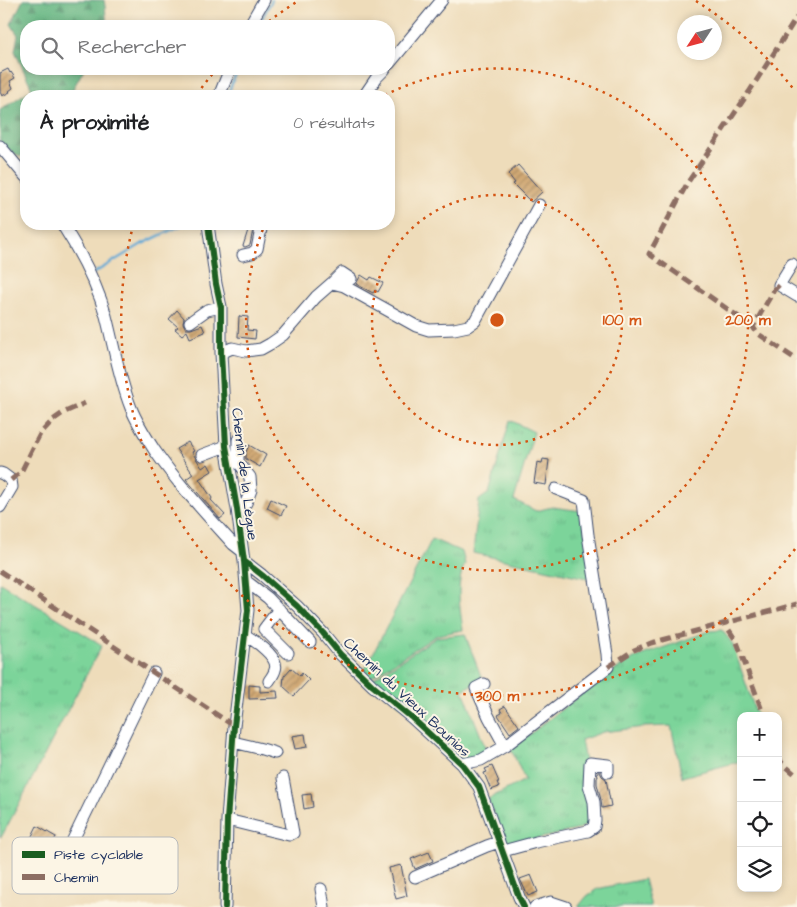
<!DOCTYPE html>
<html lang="fr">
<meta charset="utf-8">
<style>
body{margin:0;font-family:"Architects Daughter",sans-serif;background:#f6f6f6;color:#202124}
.controls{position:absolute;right:15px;bottom:15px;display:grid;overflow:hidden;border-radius:10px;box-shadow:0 2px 8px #0003}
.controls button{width:45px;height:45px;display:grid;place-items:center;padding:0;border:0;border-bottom:1px solid #e0e0e0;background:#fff;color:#202124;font:25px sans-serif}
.compass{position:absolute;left:677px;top:15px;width:45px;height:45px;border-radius:50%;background:#fff;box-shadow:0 2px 8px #0003;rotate:234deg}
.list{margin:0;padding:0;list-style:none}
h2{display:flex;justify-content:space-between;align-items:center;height:65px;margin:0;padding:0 20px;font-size:21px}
h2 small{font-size:16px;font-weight:400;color:#757577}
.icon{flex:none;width:28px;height:28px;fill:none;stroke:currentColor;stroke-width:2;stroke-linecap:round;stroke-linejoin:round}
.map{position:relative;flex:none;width:797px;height:907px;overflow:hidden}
.search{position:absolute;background:#fff;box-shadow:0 2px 8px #0003;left:20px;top:20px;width:375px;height:55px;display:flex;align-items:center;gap:12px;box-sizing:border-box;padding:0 18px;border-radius:20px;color:#757577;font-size:19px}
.panel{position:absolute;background:#fff;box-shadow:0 2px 8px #0003;left:20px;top:90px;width:375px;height:140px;border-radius:20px}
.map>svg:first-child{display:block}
</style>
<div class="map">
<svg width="797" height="907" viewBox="0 0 797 907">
<defs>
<pattern id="grass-tufts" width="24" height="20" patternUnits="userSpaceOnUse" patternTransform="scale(1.25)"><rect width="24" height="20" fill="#7bd49a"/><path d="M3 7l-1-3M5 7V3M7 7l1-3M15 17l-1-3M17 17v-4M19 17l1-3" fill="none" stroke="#6ab687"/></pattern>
<pattern id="forest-firs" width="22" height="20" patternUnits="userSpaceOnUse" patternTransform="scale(1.25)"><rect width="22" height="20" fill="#64b682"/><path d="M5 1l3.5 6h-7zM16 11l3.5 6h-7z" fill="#52946e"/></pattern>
<pattern id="building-hatch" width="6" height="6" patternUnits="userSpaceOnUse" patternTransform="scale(1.25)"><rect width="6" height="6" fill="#d1a974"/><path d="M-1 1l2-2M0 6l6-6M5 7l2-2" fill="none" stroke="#a98a62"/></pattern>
</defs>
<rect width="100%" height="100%" fill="#fcf5e5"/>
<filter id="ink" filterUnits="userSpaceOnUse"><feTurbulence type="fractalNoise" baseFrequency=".02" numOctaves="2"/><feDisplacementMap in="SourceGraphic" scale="10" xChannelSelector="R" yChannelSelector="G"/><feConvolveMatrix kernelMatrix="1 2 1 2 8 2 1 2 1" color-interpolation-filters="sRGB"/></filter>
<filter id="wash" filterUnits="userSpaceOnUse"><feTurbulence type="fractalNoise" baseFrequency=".0096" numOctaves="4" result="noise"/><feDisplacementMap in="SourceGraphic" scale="20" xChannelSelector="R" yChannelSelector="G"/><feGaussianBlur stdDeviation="1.12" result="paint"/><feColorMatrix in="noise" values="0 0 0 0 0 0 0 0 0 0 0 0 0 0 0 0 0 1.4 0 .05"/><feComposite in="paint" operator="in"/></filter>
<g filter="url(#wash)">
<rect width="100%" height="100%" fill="#eedcba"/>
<path fill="url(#grass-tufts)" stroke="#4b827c" d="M510,420l24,12 -20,68 22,11 16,-4 30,4 9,68 -118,-26 6,-53 10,-7z
M432,539l30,13 3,12c-10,21 -5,44 -2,66l-26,5 -67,43 -6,-7z
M0,583l102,62 -100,191 -2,1z
M722,630l10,13 25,73h-16v45l-59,16 -11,-51 -27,1 -41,5 -22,8 4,22 6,61 -15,7 -71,16 -17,-47 37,-19 -14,-31 91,-71 32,-20 76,-27z
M465,634l17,45 -19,11 24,62 -6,5 -19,2 -91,-79 66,-43z
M644,879l7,28h-73l9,-11 10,-7z"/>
<path fill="url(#forest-firs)" stroke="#407270" d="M23,0h81l1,6 2,20h-81v43h58l-15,27h-43v56l-6,5 -15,-10 -5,-6v-31l32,-21 -17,-38 3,-16 -7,-11z"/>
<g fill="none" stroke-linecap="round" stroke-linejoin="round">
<path stroke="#5da9d6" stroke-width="2.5" d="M258,26l14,-26
M227,96l11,-27
M94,273l48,-29 42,-20"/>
</g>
<g id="blocks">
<path fill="url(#building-hatch)" d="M8,69l2,4 1,-1 4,6 -5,3 3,7 -4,3 1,1 -8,4 -2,-4v-19z
M518,165l24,27 -11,10 -18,-18 2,-1 -7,-9z
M250,224h4l-4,21 -5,2 -2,-1z
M361,275l8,5 2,-3 12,6 -5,9 -3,-2 -2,3 -17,-9z
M177,310l7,8 -1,5 3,6h5l11,-4 3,7 -15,6 -3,-7 -5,4 -7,-6 3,-2 -9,-8z
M239,316l9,1 -1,13 9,1 -1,8 -17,-2z
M188,442l6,9 -2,1 10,16 6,-4 4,7 -13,8 13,19 -1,2 14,15 -5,4 -34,-40 7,-5 -17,-25z
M249,445l17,10 -6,12 -14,-8v-7z
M543,459l6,1 -3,25 -12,-2 3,-21 5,1z
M271,499l15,7 -5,9 -14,-7z
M291,668l9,8 2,-3 7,7 -15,16 -11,-10 1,-10z
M249,685l11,1v6l17,-1 1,7 -29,1z
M505,706l14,20 -9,7 -12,-18 4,-2 -2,-4z
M305,734l2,13 -12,2 -3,-13z
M492,766l7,16h-2l2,5 -8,3 -7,-17 3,-1 -2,-3z
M597,772h3l2,4 4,3 5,27 -9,2 -1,-8 -4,-16v-7h1z
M311,794l2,13 -9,2 -2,-14z
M37,826l19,11 -2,4 4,3 -2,2 6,3 3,5 5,1 -3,6 -30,-17 -4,-5 -2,-1z
M429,852l4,9 -18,8 -4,-10z
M401,865l6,31 -11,3 -7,-31z
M531,875l7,17 -10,4 -8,-17z"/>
</g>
</g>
<g filter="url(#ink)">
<use href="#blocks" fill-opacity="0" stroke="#3b496c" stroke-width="1"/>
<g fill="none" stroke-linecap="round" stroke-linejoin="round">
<defs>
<path id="minor" d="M249,26l15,-26
M389,64l53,-64
M219,96l11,-27
M364,96l13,-19 8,-8
M0,146l26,31
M62,224c18,28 35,60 44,92 8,31 13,62 25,92 6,15 15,29 24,43 23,33 51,63 78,93l9,7
M208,224l8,60 5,23v46l5,93 11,63 7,52 4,49 -14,116 -7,94 -2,87
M243,255l9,-2 5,-4 5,-25
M792,264l-13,21 18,11
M332,283l10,-10 9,6
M190,322l17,-12 14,-3
M221,353l11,-5 14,3 15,-2 9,-5 13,-9 33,-38 16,-14 12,3 72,40 13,4 25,-1 14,-3 7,-5 64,-116
M202,455l24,-9
M0,473l3,1 8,6 1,7 -12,20
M237,509l9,-6 5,-13 -1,-13 -12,-15v-22
M244,561l18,14 35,31 26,27 17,21 33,32 39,32 50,46 17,23 40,110 5,10
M246,581l22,17 42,44
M279,609l-15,20 24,24
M245,635c10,6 35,22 30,35 -1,4 -4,8 -6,11
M233,742l29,7 13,4
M505,746l103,-79 -1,-13 -19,-119 -4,-35 -28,-11
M462,764l19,-4 24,-14 -16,-29 -13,-29 8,-4
M227,820l62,15 4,-2 -10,-55
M69,848l85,-175
M503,851l33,-9 52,-11 6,-4 1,-7 -1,-18 -5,-17 1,-22 18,2v7
M415,877l72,-31 12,-4
M321,889l3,18
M535,907l16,-5 15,5"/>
</defs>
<use href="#minor" stroke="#3b496c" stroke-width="13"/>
<use href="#minor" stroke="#fff" stroke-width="11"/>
<path stroke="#8d6e63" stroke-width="5" stroke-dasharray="10 5" stroke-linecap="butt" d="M779,285l-5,5 -21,37 4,6 40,27
M753,327l-104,-73 39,-72 61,-90 48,-75
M11,480l10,-8 19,-38 13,-14 10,-7 22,-10
M0,571l234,155
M729,630l8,12 27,74
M608,667l26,-17 17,-7 146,-39
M778,755l3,7 16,14"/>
<defs>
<path id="cycleway" d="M208,224l8,60 5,23v46l5,93 11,63 7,52 4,49 -14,116 -7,94 -2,87
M244,561l18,14 35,31 26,27 17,21 33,32 39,32 50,46 17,23 40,110 5,10"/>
</defs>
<use href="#cycleway" stroke="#fcf5e5" stroke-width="9"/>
<use href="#cycleway" stroke="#1b5e20" stroke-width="6"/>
</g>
</g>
<g fill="none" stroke="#d45514" stroke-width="2.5" stroke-dasharray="2.5 5">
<circle cx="497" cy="320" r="125"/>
<path d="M385 95A251 251 0 1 1 265 224"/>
<path d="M795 549A376 376 0 0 1 133 226M197 94A376 376 0 0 1 215 71M263 26A376 376 0 0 1 298 1M696 1A376 376 0 0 1 795 91"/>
</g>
<g text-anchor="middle" stroke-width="4" stroke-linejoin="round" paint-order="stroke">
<g font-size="15" fill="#1b2f5e" stroke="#fcf5e5">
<text transform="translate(245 474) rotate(83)" y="5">Chemin de la Lègue</text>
<text transform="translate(407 697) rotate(43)" y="5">Chemin du Vieux Bounias</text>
</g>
</g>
<rect x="12" y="837" width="166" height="57" rx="8" fill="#fcf5e5" stroke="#b8babc" stroke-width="1"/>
<rect x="22" y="851" width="23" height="7" fill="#1b5e20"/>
<rect x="22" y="874" width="23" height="6" fill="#8d6e63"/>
<g font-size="14" fill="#1b2f5e">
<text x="54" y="859">Piste cyclable</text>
<text x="54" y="882">Chemin</text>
</g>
<circle cx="497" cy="320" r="8" fill="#d45514" stroke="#fcf5e5" stroke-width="2.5"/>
<g font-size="15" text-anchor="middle" font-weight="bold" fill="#d45514" stroke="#fcf5e5" stroke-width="4" stroke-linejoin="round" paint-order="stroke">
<text x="622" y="325">100 m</text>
<text x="748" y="325">200 m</text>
<text x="497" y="701">300 m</text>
</g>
</svg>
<div class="controls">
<button>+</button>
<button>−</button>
<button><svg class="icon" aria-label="locate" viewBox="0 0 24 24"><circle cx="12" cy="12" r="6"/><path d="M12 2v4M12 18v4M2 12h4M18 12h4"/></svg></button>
<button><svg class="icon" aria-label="layers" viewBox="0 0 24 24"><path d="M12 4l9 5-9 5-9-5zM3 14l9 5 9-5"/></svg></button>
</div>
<svg class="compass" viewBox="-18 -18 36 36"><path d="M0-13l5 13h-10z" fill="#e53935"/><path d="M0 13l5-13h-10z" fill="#757577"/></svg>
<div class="search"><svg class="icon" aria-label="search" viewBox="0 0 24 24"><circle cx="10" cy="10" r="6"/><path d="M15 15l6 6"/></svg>Rechercher</div>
<section class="panel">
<h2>À proximité<small>0 résultats</small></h2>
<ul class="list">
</ul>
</section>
</div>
